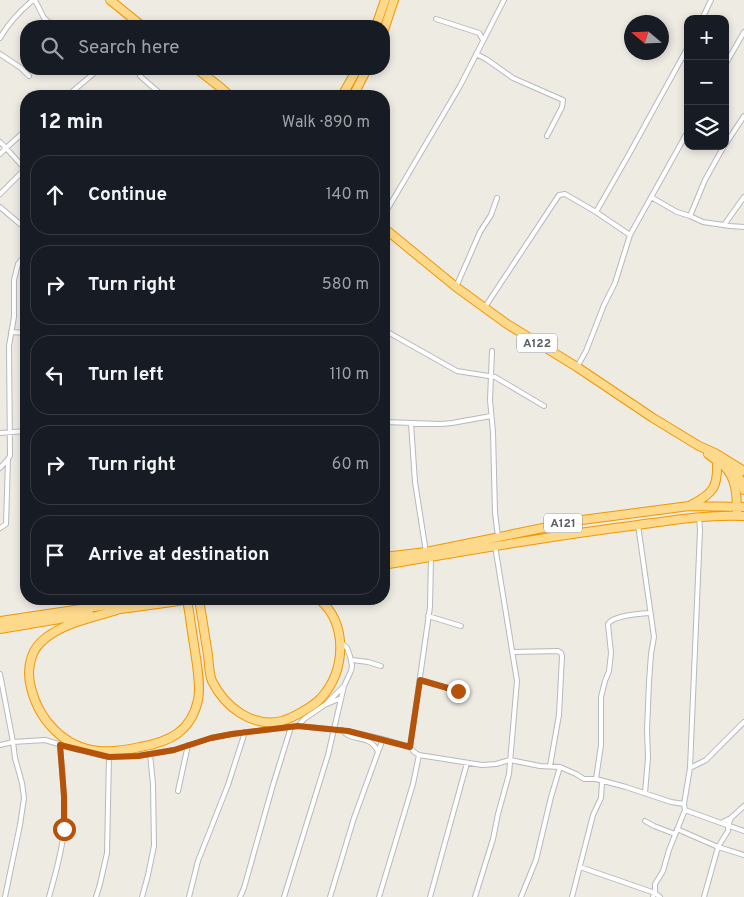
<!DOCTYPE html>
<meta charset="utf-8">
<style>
body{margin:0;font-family:Overpass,sans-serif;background:#242831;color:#f1f3f6}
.controls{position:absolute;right:15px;top:15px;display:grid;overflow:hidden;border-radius:10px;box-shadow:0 2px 8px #0003}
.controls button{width:45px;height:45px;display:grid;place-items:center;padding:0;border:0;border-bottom:1px solid #363941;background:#171b24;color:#f1f3f6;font:25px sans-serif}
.compass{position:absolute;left:624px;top:15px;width:45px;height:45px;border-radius:50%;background:#171b24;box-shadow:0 2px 8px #0003;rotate:289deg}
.stop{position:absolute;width:15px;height:15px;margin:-11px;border:4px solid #b45309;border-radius:50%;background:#fff}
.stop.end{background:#b45309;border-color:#fff;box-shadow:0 1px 5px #0008}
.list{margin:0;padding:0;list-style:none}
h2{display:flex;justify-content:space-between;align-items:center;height:65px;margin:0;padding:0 20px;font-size:21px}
h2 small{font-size:16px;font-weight:400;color:#9ea1a6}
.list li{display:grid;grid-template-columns:32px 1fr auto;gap:15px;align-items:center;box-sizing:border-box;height:80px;margin:0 10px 10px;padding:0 10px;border:1px solid #363941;border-radius:20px}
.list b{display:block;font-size:19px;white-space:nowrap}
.list em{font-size:16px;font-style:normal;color:#9ea1a6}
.icon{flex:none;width:28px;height:28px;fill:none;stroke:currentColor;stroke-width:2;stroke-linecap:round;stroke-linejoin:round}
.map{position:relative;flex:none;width:744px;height:897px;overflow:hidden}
.search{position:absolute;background:#171b24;box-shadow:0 2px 8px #0003;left:20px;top:20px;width:370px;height:55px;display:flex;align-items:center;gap:12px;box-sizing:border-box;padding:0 18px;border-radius:20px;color:#9ea1a6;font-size:19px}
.panel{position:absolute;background:#171b24;box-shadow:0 2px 8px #0003;left:20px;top:90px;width:370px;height:515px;border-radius:20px}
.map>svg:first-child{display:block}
</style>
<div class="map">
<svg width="744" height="897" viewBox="0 0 744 897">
<rect width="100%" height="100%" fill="#eeebe3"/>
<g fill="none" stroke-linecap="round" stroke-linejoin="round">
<defs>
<path id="street" d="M35,0l9,18 9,8
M436,19l43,14 4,7
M702,19l9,-19
M0,38c9,-16 20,-27 33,-38
M0,54l21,14 8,8
M476,54l10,5 27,19 50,22 -1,7 -15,29
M725,65l19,-33
M140,76l23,20
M67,96l32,-27
M0,142l6,6 20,-18
M725,145l19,-29
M0,154l6,-6 20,22
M0,194l25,-25
M651,197l26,15 13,4 13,6 27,4 14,1
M0,207l20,17
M596,212l32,-56 60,-109
M384,215l76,-129 44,-86
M690,216l15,-36 19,-34
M724,225l20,-28
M456,287l24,-55 11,-17 6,-17
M485,307l74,-112 6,-1 31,18 34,23
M384,330l73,41 38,6 49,29
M11,332l15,1
M492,351l-2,49 3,32 2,81 3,23
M577,367l9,-16 18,-46 11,-22 15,-48 58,-104
M384,422l57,2 11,-1 39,-7
M411,423l4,59 11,70
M0,433l26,-2
M0,468l8,-9 2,-3 -1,-110 5,-29v-37l4,-16 4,-5h4
M638,525l16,112 -3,17 -2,28 -2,48 1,28 -3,35
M0,528l6,-4 2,-65
M86,599v9
M428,616l33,10
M513,652l45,-1 3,2 1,3 -3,59 -9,51
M352,660l16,2 13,4
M0,674l13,68 32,-2 34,10
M420,680l38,11
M327,704l14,-6
M298,726l6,-7 22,-15 18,-18
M342,730c10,13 28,3 36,22
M382,739l28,8 4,5 5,3 63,10 14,-1 14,-4 30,6 20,1 16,7 8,5h12l30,8 45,15 13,2
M0,745l13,-3 2,16 7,25 2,15 -4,27 -15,72
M410,747l20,-140 1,-50
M96,754l13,3 29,-1 36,-6 37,-12 21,-4 66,-8 50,5 34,8 -1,5 -27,74 -24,79
M690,768l16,-8 38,-38
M596,779l5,-34v-48l4,-16 4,-10 2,-18 -3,-29c6,-9 31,-10 42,-11
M178,791l10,-46
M685,810l36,13 10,-5 13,-12
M645,821l9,5 21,8
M721,823l23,8
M677,829l41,18 26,8
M580,867l75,26 5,4
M49,897c6,-22 13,-44 15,-68 2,-28 -2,-56 -4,-84
M96,897l4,-13 7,-31 2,-96
M142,897l6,-22 6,-29 -1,-62 -3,-30
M189,897l9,-36 30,-76 17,-53
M240,897l4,-9 29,-103 18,-58
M284,897l44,-142 16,-69 7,-15 1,-5 -2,-10 -3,-8 -7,-7
M379,897l34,-113 6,-29
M430,897l37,-134
M475,897l18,-58 5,-25 11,-40 8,-93 -22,-135
M521,897l15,-37 15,-63 9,-30
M572,897l21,-82 8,-17 1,-16
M653,897l2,-6v-7l8,-13 6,-21 16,-40 -1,-6 6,-36 10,-238 -1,-13
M704,897l14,-50 10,-16v-5l3,-8"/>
<path id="highway" d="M110,0l32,26
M376,26l9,-26
M384,30l10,-30
M197,69l23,18 10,9
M342,96l15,-27
M353,96l14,-27
M384,228l72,59 51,37 70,43 76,51 46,28 16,7 29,18
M708,454c5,4 11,8 16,12 12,12 13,29 13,45
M731,466c6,7 11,15 13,24
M691,505c23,-12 27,-18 26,-44
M384,557l42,-5 156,-32 107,-14 55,1
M384,565c82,-14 164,-29 247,-39 37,-5 75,-12 113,-10
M199,599c3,18 6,37 9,56 1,8 1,19 4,26 13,26 40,47 70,40 6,-2 13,-5 18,-8 7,-4 16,-9 21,-15 25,-28 27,-74 -2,-99
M113,610l59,-8
M117,610c-25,8 -56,13 -76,32 -12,11 -14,31 -10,46 8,32 33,60 68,63 14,1 28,-1 41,-4 29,-5 51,-15 58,-47 3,-14 -1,-34 -3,-49 -3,-17 -5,-35 -8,-52
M0,621l148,-22
M0,629l89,-15"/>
</defs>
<use href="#street" stroke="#b6b9bd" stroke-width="6"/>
<use href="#highway" stroke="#f19700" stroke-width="10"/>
<use href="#street" stroke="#fff" stroke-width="4"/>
<use href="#highway" stroke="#fdd98b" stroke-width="8"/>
<defs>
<path id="highway-bridge" d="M172,602l17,-3"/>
</defs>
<use href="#highway-bridge" stroke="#f19700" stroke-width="10" stroke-linecap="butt"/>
<use href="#highway-bridge" stroke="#fdd98b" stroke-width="8"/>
</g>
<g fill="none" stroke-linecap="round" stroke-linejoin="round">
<path stroke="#b45309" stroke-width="6" d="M64,829v-33l-4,-51 49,12 29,-1 36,-6 37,-12 21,-4 66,-8 50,5 62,16 10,-67 38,11"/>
</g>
<g text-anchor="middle" stroke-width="4" stroke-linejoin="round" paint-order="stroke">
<g fill="#fff" stroke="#8c9092" stroke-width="1">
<rect x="517" y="333.5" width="40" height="19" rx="4"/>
<rect x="544" y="513.5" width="38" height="19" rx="4"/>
</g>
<g font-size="12" font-weight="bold" fill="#5b6064">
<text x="537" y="347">A122</text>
<text x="563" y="527">A121</text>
</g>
</g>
</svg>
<div class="controls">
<button>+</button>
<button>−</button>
<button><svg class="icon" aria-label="layers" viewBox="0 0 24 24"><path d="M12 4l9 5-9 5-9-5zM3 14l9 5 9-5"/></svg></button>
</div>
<svg class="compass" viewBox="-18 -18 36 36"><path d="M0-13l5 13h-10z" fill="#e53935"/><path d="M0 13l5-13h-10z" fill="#9ea1a6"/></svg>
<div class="stop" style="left:64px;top:829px"></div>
<div class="stop end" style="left:458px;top:691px"></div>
<div class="search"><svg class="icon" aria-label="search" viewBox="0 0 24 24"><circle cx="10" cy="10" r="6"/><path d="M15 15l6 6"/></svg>Search here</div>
<section class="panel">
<h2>12 min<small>Walk · 890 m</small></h2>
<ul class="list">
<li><svg class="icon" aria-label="ahead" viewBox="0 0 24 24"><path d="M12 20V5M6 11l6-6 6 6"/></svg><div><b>Continue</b></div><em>140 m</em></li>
<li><svg class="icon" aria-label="right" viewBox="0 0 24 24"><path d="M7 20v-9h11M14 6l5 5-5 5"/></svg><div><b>Turn right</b></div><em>580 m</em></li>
<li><svg class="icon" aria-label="left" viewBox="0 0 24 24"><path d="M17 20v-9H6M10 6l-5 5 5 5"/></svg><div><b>Turn left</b></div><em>110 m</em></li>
<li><svg class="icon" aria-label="right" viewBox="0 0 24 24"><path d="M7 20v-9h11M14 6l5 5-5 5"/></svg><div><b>Turn right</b></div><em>60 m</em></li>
<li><svg class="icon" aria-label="arrive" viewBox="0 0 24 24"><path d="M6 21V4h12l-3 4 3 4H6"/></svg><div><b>Arrive at destination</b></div></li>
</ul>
</section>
</div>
